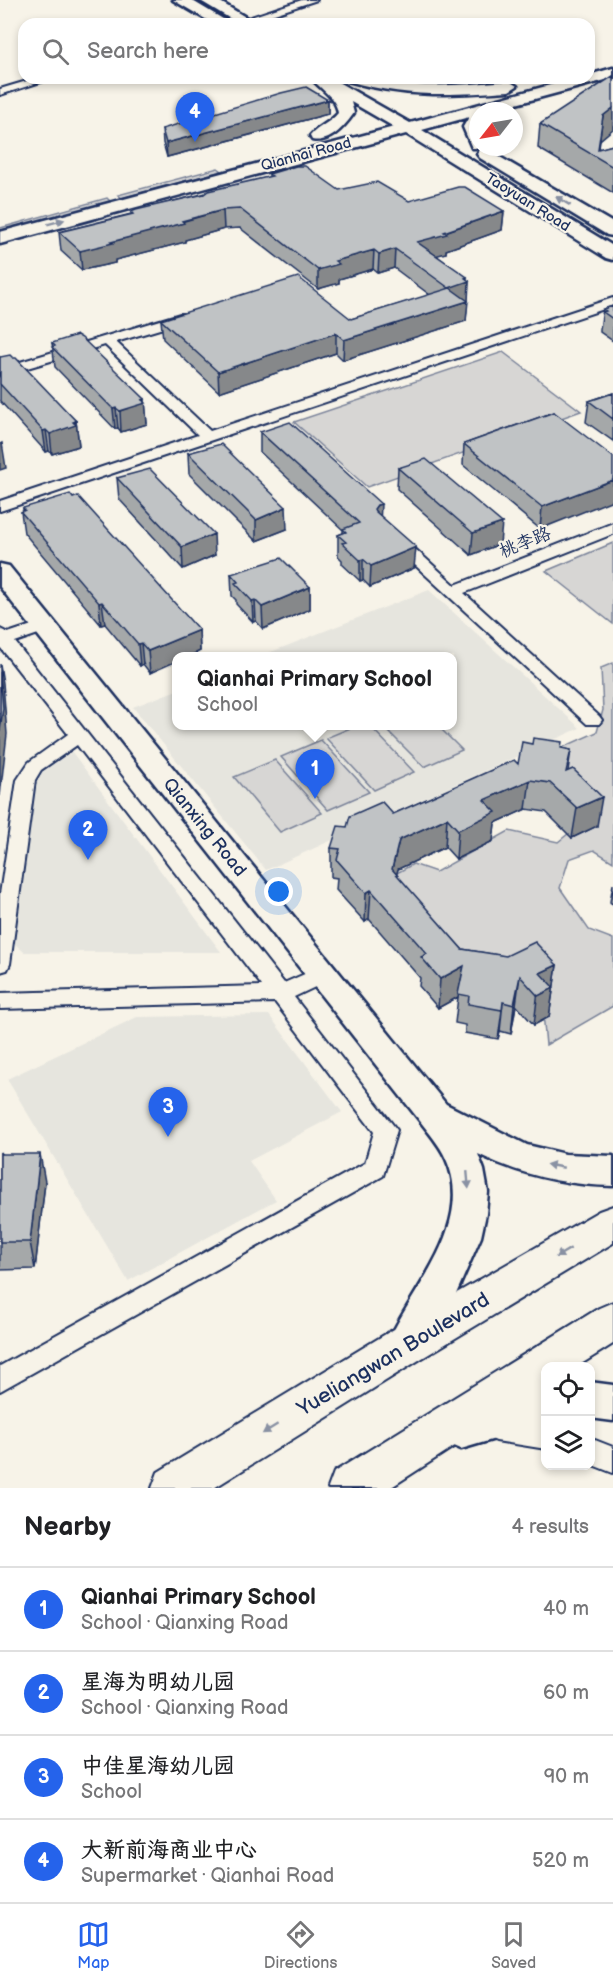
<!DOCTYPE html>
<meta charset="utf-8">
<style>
body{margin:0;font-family:"Balsamiq Sans","LXGW WenKai TC",sans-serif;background:#f2f2f2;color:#202124}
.controls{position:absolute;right:18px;bottom:18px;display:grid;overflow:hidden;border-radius:12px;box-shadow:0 3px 9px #0003}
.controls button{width:54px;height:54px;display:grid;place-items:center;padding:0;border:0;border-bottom:2px solid #e0e0e0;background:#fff;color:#202124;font:30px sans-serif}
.compass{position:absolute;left:469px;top:102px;width:54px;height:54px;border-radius:50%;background:#fff;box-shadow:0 3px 9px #0003;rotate:239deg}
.you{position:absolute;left:279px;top:892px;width:21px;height:21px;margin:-15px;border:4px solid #fff;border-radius:50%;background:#1a73e8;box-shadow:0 0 0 9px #1a73e833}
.badge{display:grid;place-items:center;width:39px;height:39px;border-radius:50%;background:#2563eb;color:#fff;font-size:20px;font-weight:700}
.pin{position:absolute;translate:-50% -50px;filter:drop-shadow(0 2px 3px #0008)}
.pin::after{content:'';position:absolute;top:32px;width:21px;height:18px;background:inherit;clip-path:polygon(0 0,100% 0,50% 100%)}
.popup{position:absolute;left:172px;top:652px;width:285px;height:78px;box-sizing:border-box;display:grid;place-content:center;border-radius:12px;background:#fff;filter:drop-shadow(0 2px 4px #0005);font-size:20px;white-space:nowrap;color:#757577}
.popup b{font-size:22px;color:#202124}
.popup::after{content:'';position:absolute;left:50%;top:100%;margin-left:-12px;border:12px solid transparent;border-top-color:#fff}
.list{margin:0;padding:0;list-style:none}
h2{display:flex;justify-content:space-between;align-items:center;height:78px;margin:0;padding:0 24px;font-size:26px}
h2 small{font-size:20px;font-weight:400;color:#757577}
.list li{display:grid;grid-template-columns:39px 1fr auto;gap:18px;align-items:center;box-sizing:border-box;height:84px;padding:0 24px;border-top:2px solid #e0e0e0}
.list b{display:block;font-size:22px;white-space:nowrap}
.list p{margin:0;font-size:20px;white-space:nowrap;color:#757577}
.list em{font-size:20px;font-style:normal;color:#757577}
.icon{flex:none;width:33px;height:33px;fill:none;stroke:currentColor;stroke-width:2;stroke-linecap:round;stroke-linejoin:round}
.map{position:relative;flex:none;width:613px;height:1488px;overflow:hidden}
.search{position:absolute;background:#fff;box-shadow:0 3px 9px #0003;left:18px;right:18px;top:18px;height:66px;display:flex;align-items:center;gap:15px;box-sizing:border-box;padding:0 21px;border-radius:18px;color:#757577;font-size:22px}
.sheet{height:414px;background:#fff}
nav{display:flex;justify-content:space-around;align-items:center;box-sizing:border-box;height:84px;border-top:2px solid #e0e0e0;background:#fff;font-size:16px;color:#757577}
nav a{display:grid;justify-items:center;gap:3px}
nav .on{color:#2563eb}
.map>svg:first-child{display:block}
</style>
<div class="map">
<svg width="613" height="1488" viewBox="0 0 613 1488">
<rect width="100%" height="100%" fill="#f7f3e8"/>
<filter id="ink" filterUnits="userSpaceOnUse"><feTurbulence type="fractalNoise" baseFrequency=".0167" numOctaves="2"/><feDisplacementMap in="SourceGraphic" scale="12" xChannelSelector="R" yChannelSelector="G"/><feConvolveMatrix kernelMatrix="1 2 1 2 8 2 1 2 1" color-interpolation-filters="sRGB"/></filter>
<g filter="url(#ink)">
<path fill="#e6e5de" d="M429,590l151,138 -314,142 -133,-163 44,-17v36h276v-70h-192z
M72,752l149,200h-197l-12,-11 22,-163z
M269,1015l73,97 -93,49 27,39 -148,81 -121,-202 130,-62z"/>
<path fill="#d7d6d4" stroke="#798299" stroke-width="1.5" d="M218,168l4,3 -100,27 -4,-3z
M107,198l4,4 -111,30v-4z
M503,352l78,59 -214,76 -73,-65z
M613,543v81l-67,-53z
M613,663v199l-19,-12 -25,9 -9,29 29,42 24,9v67l-67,39 -4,-43 -89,-31 -76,-87 36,-20 23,8 73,-41 49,11 38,-31 -57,-53 58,-26 6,-22 -2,-42z
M355,726h15l44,46 -40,18 -48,-52z
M383,726h55l24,24 -38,17z
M321,740l48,52 -41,18 -47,-53z
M275,760l47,53 -42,19 -46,-55z"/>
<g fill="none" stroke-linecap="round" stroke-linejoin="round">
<defs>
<path id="street" d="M302,0h15l-70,23 -8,-2z
M37,78h16l-53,17v-6z
M613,298v8l-613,205v-10l198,-66 -93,-90 -105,31v-8l180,-54h10l2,3 -2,3 -74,22 94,89z
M613,523v11l-149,59 135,123 3,4 -3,4h-12l-198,-183 8,-5 6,2 52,47z
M44,621l6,1 2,4 -2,4 -35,12 269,341 39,-17 7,2 3,6 -3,6 -36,17 103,133 -14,46 -383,215v-25l365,-203 9,-31 -99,-130 -275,7v-16l262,-7 -185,-241 -36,25 -6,10 -25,184 -3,6 -7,2v-78l17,-114 12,-18 39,-28 -68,-87v-18l8,4z
M496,1415l50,8v26l-50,-8 -9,-4 -4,-9 4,-9z
M590,1438l23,9v26l-23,-9z"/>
<path id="secondary" d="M173,0h18l37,22 -14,2z
M199,0h18l40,24h-18z
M613,68v10l-123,33h-12v36l6,1h-12l-9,-21 6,-10 -47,13 191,116v14l-7,-2 -200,-124 -406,110v-12l394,-105 -43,-25 3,11c-9,13 -24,31 -42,27l-2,-4c8,-10 20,-13 28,-23 -2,-16 -18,-24 -27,-35h20l79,45 166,-45h13v-3z
M346,78c24,0 46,6 70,7 31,2 62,-2 93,-4l8,5 -8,5c-60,4 -102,7 -161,-10z
M486,149l127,74v13l-6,-1 -127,-77 -3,-4 3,-4z
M0,564l9,2 437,538 81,41 38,9 48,2v30c-48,-1 -92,-11 -135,-32l6,16 4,22 -2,22 -5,23 -25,57 -25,42 -11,18 -13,5 -13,-5 -6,-12c24,-54 88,-118 58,-183 -6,-14 -17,-26 -26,-38l-420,-534z
M590,1382l23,3v36l-23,-3z
M546,1387v37l-85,25 -14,-6 -5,-13 5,-13z"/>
<path id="primary" d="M613,1206v37l-194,117 -205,128h-62l6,-16 231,-140 210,-121z
M613,1302v42l-35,22h-32v21l-156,101h-62l6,-16 265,-164z"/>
</defs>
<use href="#street" stroke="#1b2f5e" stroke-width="4"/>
<use href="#secondary" stroke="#1b2f5e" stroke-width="5"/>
<use href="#primary" stroke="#1b2f5e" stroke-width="4"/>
<use href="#street" fill="#f7f3e8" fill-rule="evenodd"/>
<use href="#secondary" fill="#f7f3e8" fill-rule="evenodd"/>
<use href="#primary" fill="#f7f3e8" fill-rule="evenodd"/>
</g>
<path fill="#a5a8a9" stroke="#1b2f5e" stroke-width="1.5" d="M328,100v14l-161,43 -4,-14 -1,-14z
M540,124l60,16 -1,9 14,-4v48l-75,-45z
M269,174l70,16 70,11 95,10 -2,19 -56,20v3l-10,2 33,26 -3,40 -123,39 -7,-7 -117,39 -56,-53 -2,-19 190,-1 79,-24 -36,-27 -16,5 -5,-4 -34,10v4l-21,6 -78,-61 -16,1 -39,11v2l-70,18v3l-33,7 -21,-19 -2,-19 72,-18v-2l138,-35z
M613,306v35l-13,-9v-3l3,-20z
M52,343l93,60 2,21 -26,8 -3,-4 -3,1 -60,-62z
M0,357l76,64 3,25 -27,8 -3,-3 -3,1 -46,-51z
M613,393v48l-27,-19 3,-21z
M554,412l-14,117 -77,-64 1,-21z
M260,432l154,136 -44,19 -7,-7 -3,1 -18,-17v-4l-4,-4v-21l5,-2v-3l-83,-78z
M188,453l99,76 -31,12 -67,-67z
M398,468l102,76 -29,11 -74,-66z
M117,478l98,77 -32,14 -64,-70z
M23,508l176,122 1,21 -12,6h-11l-27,16 -7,-9 -3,2 -35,-42 -4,1 -77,-92 -3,-21 2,-1z
M231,574l79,13v22l-47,20 -7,-8 -3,1 -17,-18v-4l-4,-4z
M562,748l9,2 -3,21 29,55 -25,12 -26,-26 -20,-3 -31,14 -2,18 -37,18 -11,-12 -47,22 -2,6 66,74 95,16 -8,52 -15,8 -18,-20 -5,29 -11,-3 -2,8 -33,-6v-8l-10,-2 3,-26 -20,11 -19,-22 1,-8 -51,-59 -4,3 -29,-32 1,-12 -6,-1v-29l16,-21 46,-13 125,-50z
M613,884v21l-3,-3z
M0,1152l1,2 44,28 -10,87 -35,1z"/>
<path fill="#86888a" stroke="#1b2f5e" stroke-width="1.5" d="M328,100v14l-161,43 -1,-14z
M613,108v21l-13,11 -3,18 6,-42z
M223,210l1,19 -39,11v2l-70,18v3l-33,7 -2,-19z
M504,211l-2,19 -56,20v3l-30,8 1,-19z
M395,249l-1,19 -16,5 1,-19z
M374,250l-1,19 -34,10v4l-21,6v-19l17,-9z
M467,277v5l2,-1 -1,20 -21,6 2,-19z
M468,301l-2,20 -123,39 1,-20z
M336,333v20l-117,39 -1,-20z
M145,399l2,25 -26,8 -1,-21z
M116,408l2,20 -3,1 -2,-20z
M76,421l3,25 -27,8 -2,-20z
M46,430l3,21 -3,1 -3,-21z
M2,443l4,25 -6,2v-26z
M613,480v20l-73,29 2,-22z
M381,504l-1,21 -6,-16 3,-4z
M286,507l1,22 -31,12v-21z
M502,523l-2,21 -29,11 2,-22z
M214,534l1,21 -32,14 -1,-22z
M416,547l-2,21 -44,19 1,-21z
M363,559v21l-3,1v-21z
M310,587v22l-47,20 -1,-22z
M255,600l1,21 -3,1 -1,-21z
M102,602l3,22 -4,1 -2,-22z
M199,630l1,21 -12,6h-11v4l-27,12 -2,-22z
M141,643l2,21 -3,2 -2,-22z
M0,664l3,19 4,51 -7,62z
M530,780l-4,29 -31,14 -2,18 -37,18 2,-29 26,-30z
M602,797l-5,29 -25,12 5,-30z
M447,818l-2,29 -47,22 -8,30 2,-30 7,-29z
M371,890l-2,29 -4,3 1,-29z
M557,965l-8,52 -15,8 6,-52z
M464,966l-6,31 -20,11 2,-29z
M520,976l-4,29 -5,29 3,-29z
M503,1002l-3,29 -2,8 4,-29z
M40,1154l5,28 -10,87 -5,-27z"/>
<path fill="#c0c3c5" stroke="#1b2f5e" stroke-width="1.5" d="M613,76v32l-10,8 -5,33 15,-4v22l-73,-43z
M306,87l22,13 -162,43 -4,-14 119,-36z
M296,166h9l34,24 38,-8 32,19 49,-14h7l39,24 -60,21 3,2 -30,8 50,35 -2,1 4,3 -20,7 -54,-39 -16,5 -5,-4 -39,11 4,3 -21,6 -78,-61 -17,1 -41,11 2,2 -73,19 2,1 -33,8 -21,-19 74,-18 -2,-2 5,-2 68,-16 4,-3 64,-15 -3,-2z
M298,277l53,42 99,-31 18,13 -124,39 -8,-7 -118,39 -57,-52z
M613,306v13l-10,-7 3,-1 -3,-2z
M77,335l5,3 63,61 -3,1 4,3 -26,8 -4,-3 -3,1 -61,-62 3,-1 -3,-3z
M10,355l3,3h3l60,63 -3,1 3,3 -26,9 -4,-4 -3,1 -43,-47v-27z
M613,393v26l-24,-18z
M554,412l59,45v23l-71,27 -78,-63z
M290,422l91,82 -4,1 -3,4 1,2 41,36 -45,19 -8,-7 -3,1 -18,-17 4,-1 -8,-7 8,-3 -3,-3 16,-6 -99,-91z
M221,444l65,63 -30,13 -68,-67z
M426,459l76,64 -29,10 -75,-65z
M150,469l64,65 -32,13 -65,-69z
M70,494l3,4 5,-2 121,134 -51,21 -7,-8 -3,1 -36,-42 -3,1 -78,-91 4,-2 -2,-2z
M281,558l29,29 -48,20 -7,-7 -3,1 -17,-18 3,-1 -7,-8z
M0,672l3,36 -3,23z
M533,738l29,4 -1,6 10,2 -5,22 7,-3 29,28 -25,11 -27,-25 -20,-3 -46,20 12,12 -38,18 -11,-12 -48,22 -7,29 70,80 44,7 29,-14 22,23 -17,8 14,15 -16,8 -18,-20 -6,29 -11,-3 -1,8 -34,-6 1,-8 -11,-2 6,-28 -24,13 -19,-22 6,-3 -56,-64 -5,3 -29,-33 3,-11 -9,-1 7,-22 9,1 3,-11 32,-14 11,12 121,-54 4,4 4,-22 10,2z
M0,1152l1,2h39l-10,88h-30z"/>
<defs><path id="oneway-solid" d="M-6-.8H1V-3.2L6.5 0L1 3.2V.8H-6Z" transform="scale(1.5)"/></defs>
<g fill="#8991a3">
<use href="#oneway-solid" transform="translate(563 201) rotate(-149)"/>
<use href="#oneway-solid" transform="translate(56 222) rotate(-15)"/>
<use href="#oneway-solid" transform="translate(555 1166) rotate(-169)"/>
<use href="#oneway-solid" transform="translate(468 1180) rotate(85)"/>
<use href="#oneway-solid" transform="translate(563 1253) rotate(149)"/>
<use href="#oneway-solid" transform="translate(270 1429) rotate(148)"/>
</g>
</g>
<g text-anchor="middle" stroke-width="4.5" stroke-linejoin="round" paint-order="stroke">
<g font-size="15" fill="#1b2f5e" stroke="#f7f3e8">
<text transform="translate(306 154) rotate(-15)" y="5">Qianhai Road</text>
<text transform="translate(528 202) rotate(32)" y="5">Taoyuan Road</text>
</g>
<g font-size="18" fill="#1b2f5e" stroke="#f7f3e8">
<text transform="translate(525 542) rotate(-22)" y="6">桃李路</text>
<text transform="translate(205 827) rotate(51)" y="6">Qianxing Road</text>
</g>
<g font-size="21" fill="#1b2f5e" stroke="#f7f3e8">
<text transform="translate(393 1354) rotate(-31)" y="7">Yueliangwan Boulevard</text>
</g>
</g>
</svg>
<div class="controls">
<button><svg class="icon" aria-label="locate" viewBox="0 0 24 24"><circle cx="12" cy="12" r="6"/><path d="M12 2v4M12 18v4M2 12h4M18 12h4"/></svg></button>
<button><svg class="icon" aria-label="layers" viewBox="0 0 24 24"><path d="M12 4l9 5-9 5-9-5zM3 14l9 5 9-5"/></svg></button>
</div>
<svg class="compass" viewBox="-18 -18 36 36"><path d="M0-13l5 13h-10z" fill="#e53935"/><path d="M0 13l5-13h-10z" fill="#757577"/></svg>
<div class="you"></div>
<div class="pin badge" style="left:315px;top:799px">1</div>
<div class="popup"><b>Qianhai Primary School</b>School</div>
<div class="pin badge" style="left:88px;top:860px">2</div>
<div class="pin badge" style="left:168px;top:1137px">3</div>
<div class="pin badge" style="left:195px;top:142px">4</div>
<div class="search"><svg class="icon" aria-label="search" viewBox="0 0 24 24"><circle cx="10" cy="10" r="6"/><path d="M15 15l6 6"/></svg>Search here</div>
</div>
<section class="sheet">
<h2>Nearby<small>4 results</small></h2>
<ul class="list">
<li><span class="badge">1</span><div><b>Qianhai Primary School</b><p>School · Qianxing Road</p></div><em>40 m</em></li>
<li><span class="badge">2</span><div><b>星海为明幼儿园</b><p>School · Qianxing Road</p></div><em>60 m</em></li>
<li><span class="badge">3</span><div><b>中佳星海幼儿园</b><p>School</p></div><em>90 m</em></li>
<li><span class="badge">4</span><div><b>大新前海商业中心</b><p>Supermarket · Qianhai Road</p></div><em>520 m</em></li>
</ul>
</section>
<nav>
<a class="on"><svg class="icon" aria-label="map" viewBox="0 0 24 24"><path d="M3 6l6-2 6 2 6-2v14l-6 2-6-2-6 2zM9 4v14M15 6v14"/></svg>Map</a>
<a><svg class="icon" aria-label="directions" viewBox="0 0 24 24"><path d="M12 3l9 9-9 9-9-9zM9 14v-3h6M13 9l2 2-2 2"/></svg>Directions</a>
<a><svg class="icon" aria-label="saved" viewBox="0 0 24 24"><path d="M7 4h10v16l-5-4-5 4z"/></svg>Saved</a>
</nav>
